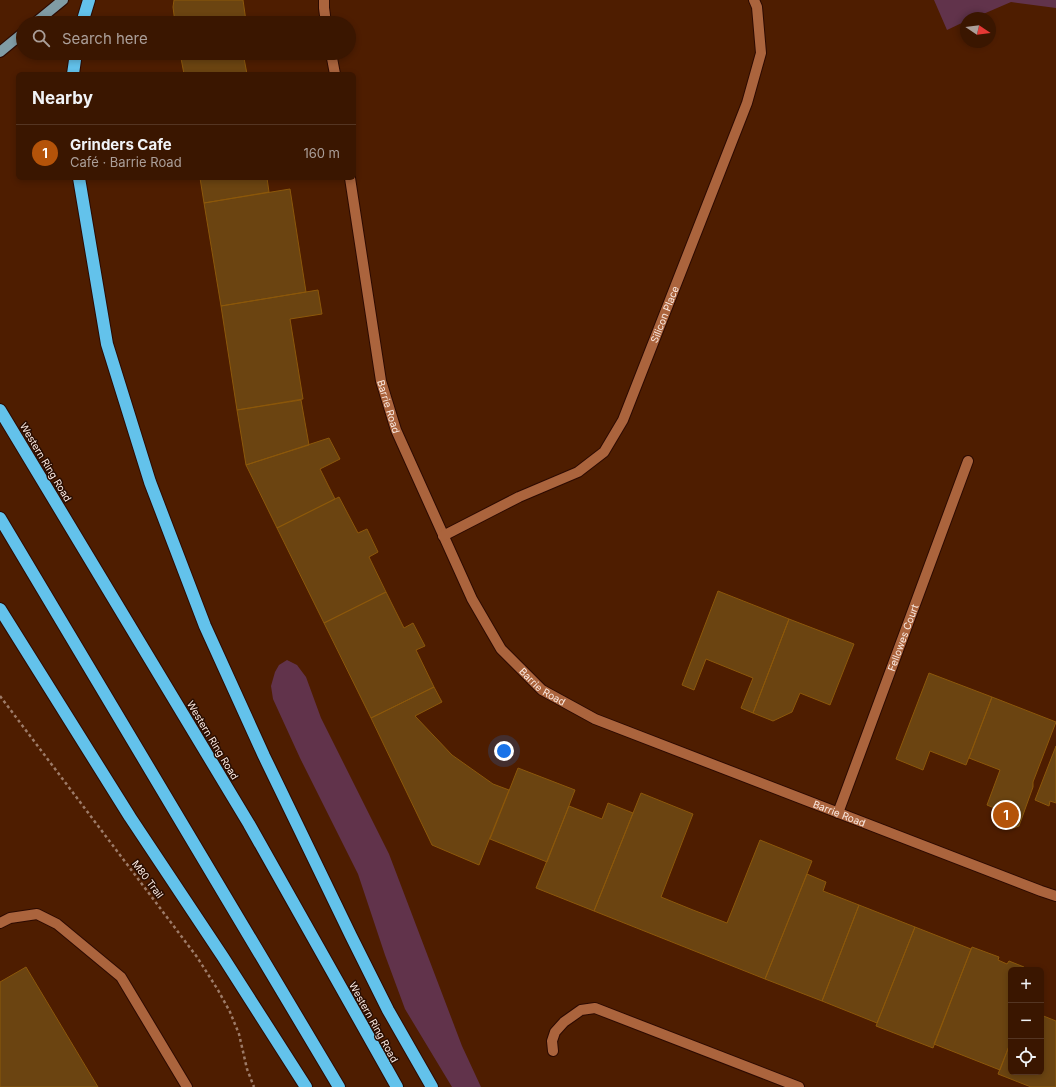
<!DOCTYPE html>
<meta charset="utf-8">
<style>
body{margin:0;font-family:Inter,sans-serif;background:#411f0a;color:#f1f3f6}
.controls{position:absolute;right:12px;bottom:12px;display:grid;overflow:hidden;border-radius:6px;box-shadow:0 2px 6px #0003}
.controls button{width:36px;height:36px;display:grid;place-items:center;padding:0;border:0;border-bottom:1px solid #543522;background:#3a1600;color:#f1f3f6;font:20px sans-serif}
.compass{position:absolute;left:960px;top:12px;width:36px;height:36px;border-radius:50%;background:#3a1600;box-shadow:0 2px 6px #0003;rotate:103deg}
.you{position:absolute;left:504px;top:751px;width:14px;height:14px;margin:-10px;border:3px solid #fff;border-radius:50%;background:#1a73e8;box-shadow:0 0 0 6px #1a73e833}
.badge{display:grid;place-items:center;width:26px;height:26px;border-radius:50%;background:#b45309;color:#fff;font-size:13px;font-weight:700}
.pin{position:absolute;translate:-50% -50%;border:2px solid #fff;box-shadow:0 1px 4px #0006}
.list{margin:0;padding:0;list-style:none}
h2{display:flex;justify-content:space-between;align-items:center;height:52px;margin:0;padding:0 16px;font-size:17px}
h2 small{font-size:13px;font-weight:400;color:#ab9f99}
.list li{display:grid;grid-template-columns:26px 1fr auto;gap:12px;align-items:center;box-sizing:border-box;height:56px;padding:0 16px;border-top:1px solid #543522}
.list b{display:block;font-size:15px;white-space:nowrap}
.list p{margin:0;font-size:13px;white-space:nowrap;color:#ab9f99}
.list em{font-size:13px;font-style:normal;color:#ab9f99}
.icon{flex:none;width:22px;height:22px;fill:none;stroke:currentColor;stroke-width:2;stroke-linecap:round;stroke-linejoin:round}
.map{position:relative;flex:none;width:1056px;height:1087px;overflow:hidden}
.search{position:absolute;background:#3a1600;box-shadow:0 2px 6px #0003;left:16px;top:16px;width:340px;height:44px;display:flex;align-items:center;gap:10px;box-sizing:border-box;padding:0 14px;border-radius:22px;color:#ab9f99;font-size:15px}
.panel{position:absolute;background:#3a1600;box-shadow:0 2px 6px #0003;left:16px;top:72px;width:340px;height:108px;border-radius:6px}
.map>svg:first-child{display:block}
</style>
<div class="map">
<svg width="1056" height="1087" viewBox="0 0 1056 1087">
<rect width="100%" height="100%" fill="#4e1d00"/>
<path fill="#61334b" d="M934,0h122v8l-45,-6 -37,16h-8v3l-19,9z
M287,660l10,5 9,12 15,41 68,136 73,192 19,41h-29l-47,-78 -20,-54 -27,-81 -58,-116 -27,-59 -2,-13 4,-14 4,-7z"/>
<path fill="#6b4411" stroke="#8c580b" d="M174,0h69l3,21 16,-3 1,5h-88l-2,-16z
M180,53h63l4,21h-63z
M200,178h67l2,14 -65,11z
M290,189l16,103 -85,14 -17,-103z
M318,290l4,24 -32,5 13,80 -66,11 -16,-104z
M301,400l8,45 -63,20 -9,-55z
M329,438l11,21 -20,10 15,30 -58,29 -31,-63z
M339,497l19,36 9,-4 11,23 -9,5 17,35 -62,31 -47,-95z
M718,591l71,28 -36,94 -12,-5 12,-30 -47,-19 -12,31 -12,-5z
M386,592l18,36 9,-5 12,23 -9,4 18,37 -63,31 -47,-95z
M789,619l65,25 -24,61 -30,-12 -8,19 -19,9 -20,-8z
M929,673l63,24 -26,68 -36,-14 -7,19 -27,-11z
M434,687l8,15 -27,14 37,39 41,29 16,6 -30,75 -47,-20 -61,-127z
M992,697l64,25 -23,60v5l-14,39 -8,3 -11,-4 -3,-8 2,-7 -12,-5 13,-35 -31,-12z
M1056,746v57l-6,-2 -1,5 -14,-6z
M518,768l57,22 -28,72 -57,-23z
M641,793l52,21 -32,83 32,13 34,13 33,-83 52,21 -47,118 -171,-68z
M608,803l25,10 -39,98 -58,-23 33,-82 33,13z
M807,874l19,8 -3,9 36,14 -37,96 -57,-22z
M859,905l56,22 -38,96 -55,-22z
M915,927l56,22 -38,99 -57,-22z
M972,947l27,10 -1,3 9,4 2,-3 15,6 -2,3h-11v71l-11,29 -66,-26z
M26,967l72,120h-98v-105z
M1041,1015l15,6v66h-25l-33,-13 13,-33v31h30z"/>
<g fill="none" stroke-linecap="round" stroke-linejoin="round">
<defs>
<g id="minor">
<path d="M324,0v8l2,15"/>
<path d="M331,53l4,21"/>
<path id="s1" d="M350,178l31,203 15,49 76,169 29,50 41,41 53,29 446,172 15,5"/>
<path id="s2" d="M443,536l76,-39 59,-25 26,-20 19,-32 124,-317 14,-50 -4,-46 -3,-7"/>
<path id="s3" d="M838,813l130,-352"/>
<path d="M0,923l10,-5 27,-4 20,10 64,53 66,110"/>
<path d="M553,1051l-1,-10 3,-9 9,-10 17,-12 14,-2 204,79"/>
</g>
<path id="major" d="M35,23l28,-23
M0,52l23,-19"/>
<path id="highway" d="M82,23l7,-23
M73,74l3,-21
M79,178l28,166 43,138 55,144 59,130 87,180 37,74 44,77
M0,410l249,414 134,238 14,25
M0,518l339,569
M0,609l130,208 93,140 83,130"/>
</defs>
<use href="#minor" stroke="#2c0a00" stroke-width="12"/>
<use href="#major" stroke="#2c0a00" stroke-width="12"/>
<use href="#highway" stroke="#2c0a00" stroke-width="14"/>
<path stroke="#9d7b68" stroke-width="2.5" stroke-dasharray="3 3" stroke-linecap="butt" d="M0,696l197,261 21,33 12,22 9,22 8,35 7,18"/>
<use href="#minor" stroke="#ab643d" stroke-width="10"/>
<use href="#major" stroke="#809ca5" stroke-width="10"/>
<use href="#highway" stroke="#63c2eb" stroke-width="12"/>
</g>
<g text-anchor="middle" stroke-width="3" stroke-linejoin="round" paint-order="stroke">
<g font-size="10" fill="#fbeae2" stroke="#290d00">
<text dy="4" stroke="none"><textPath href="#s2" startOffset="333">Silicon Place</textPath></text>
<text dy="4" stroke="none"><textPath href="#s1" startOffset="232">Barrie Road</textPath></text>
<text transform="translate(46 462) rotate(59)" y="4">Western Ring Road</text>
<text dy="4" stroke="none"><textPath href="#s3" startOffset="187">Fellowes Court</textPath></text>
<text dy="4" stroke="none"><textPath href="#s1" startOffset="556">Barrie Road</textPath></text>
<text transform="translate(213 740) rotate(59)" y="4">Western Ring Road</text>
<text dy="4" stroke="none"><textPath href="#s1" startOffset="880">Barrie Road</textPath></text>
<text transform="translate(148 879) rotate(53)" y="4">M80 Trail</text>
<text transform="translate(374 1022) rotate(61)" y="4">Western Ring Road</text>
</g>
</g>
</svg>
<div class="controls">
<button>+</button>
<button>−</button>
<button><svg class="icon" aria-label="locate" viewBox="0 0 24 24"><circle cx="12" cy="12" r="6"/><path d="M12 2v4M12 18v4M2 12h4M18 12h4"/></svg></button>
</div>
<svg class="compass" viewBox="-18 -18 36 36"><path d="M0-13l5 13h-10z" fill="#e53935"/><path d="M0 13l5-13h-10z" fill="#ab9f99"/></svg>
<div class="you"></div>
<div class="pin badge" style="left:1006px;top:815px">1</div>
<div class="search"><svg class="icon" aria-label="search" viewBox="0 0 24 24"><circle cx="10" cy="10" r="6"/><path d="M15 15l6 6"/></svg>Search here</div>
<section class="panel">
<h2>Nearby<small></small></h2>
<ul class="list">
<li><span class="badge">1</span><div><b>Grinders Cafe</b><p>Café · Barrie Road</p></div><em>160 m</em></li>
</ul>
</section>
</div>
